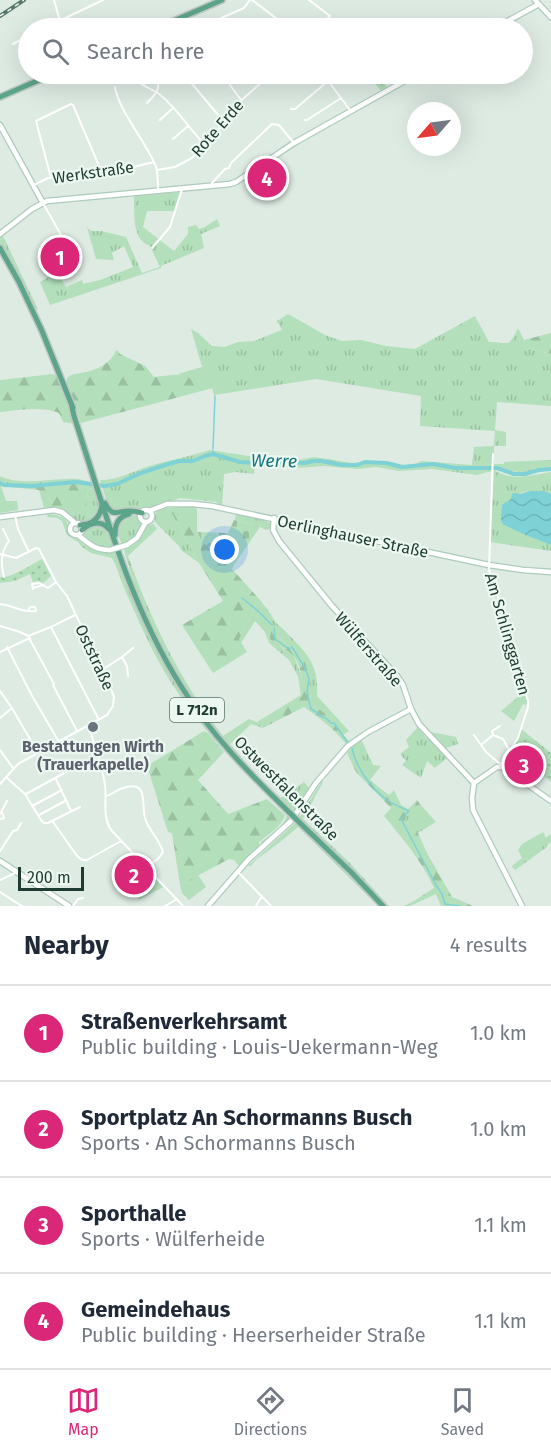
<!DOCTYPE html>
<meta charset="utf-8">
<style>
body{margin:0;font-family:"Fira Sans",sans-serif;background:#f6f6f7;color:#1f2937}
.compass{position:absolute;left:407px;top:102px;width:54px;height:54px;border-radius:50%;background:#fff;box-shadow:0 6px 24px #0002;rotate:242deg}
.scale{position:absolute;left:18px;bottom:15px;width:66px;box-sizing:border-box;padding-left:6px;border:3px solid #1d3b30;border-top:0;font-size:16px;line-height:21px;white-space:nowrap;color:#1d3b30;-webkit-text-stroke:4px #edf7f1;paint-order:stroke}
.you{position:absolute;left:225px;top:550px;width:21px;height:21px;margin:-15px;border:4px solid #fff;border-radius:50%;background:#1a73e8;box-shadow:0 0 0 9px #1a73e833}
.badge{display:grid;place-items:center;width:39px;height:39px;border-radius:50%;background:#db2777;color:#fff;font-size:20px;font-weight:700}
.pin{position:absolute;translate:-50% -50%;border:3px solid #fff;box-shadow:0 2px 6px #0006}
.list{margin:0;padding:0;list-style:none}
h2{display:flex;justify-content:space-between;align-items:center;height:78px;margin:0;padding:0 24px;font-size:26px}
h2 small{font-size:20px;font-weight:400;color:#747a83}
.list li{display:grid;grid-template-columns:39px 1fr auto;gap:18px;align-items:center;box-sizing:border-box;height:96px;padding:0 24px;border-top:2px solid #e0e1e3}
.list b{display:block;font-size:22px;white-space:nowrap}
.list p{margin:0;font-size:20px;white-space:nowrap;color:#747a83}
.list em{font-size:20px;font-style:normal;color:#747a83}
.icon{flex:none;width:33px;height:33px;fill:none;stroke:currentColor;stroke-width:2;stroke-linecap:round;stroke-linejoin:round}
.map{position:relative;flex:none;width:551px;height:906px;overflow:hidden}
.search{position:absolute;background:#fff;box-shadow:0 6px 24px #0002;left:18px;right:18px;top:18px;height:66px;display:flex;align-items:center;gap:15px;box-sizing:border-box;padding:0 21px;border-radius:33px;color:#747a83;font-size:22px}
.sheet{height:462px;background:#fff}
nav{display:flex;justify-content:space-around;align-items:center;box-sizing:border-box;height:84px;border-top:2px solid #e0e1e3;background:#fff;font-size:16px;color:#747a83}
nav a{display:grid;justify-items:center;gap:3px}
nav .on{color:#db2777}
.map>svg:first-child{display:block}
</style>
<div class="map">
<svg width="551" height="906" viewBox="0 0 551 906">
<defs>
<pattern id="grass-tufts" width="24" height="20" patternUnits="userSpaceOnUse" patternTransform="scale(1.5)"><rect width="24" height="20" fill="#b3dfba"/><path d="M3 7l-1-3M5 7V3M7 7l1-3M15 17l-1-3M17 17v-4M19 17l1-3" fill="none" stroke="#9ac0a0"/></pattern>
<pattern id="forest-firs" width="22" height="20" patternUnits="userSpaceOnUse" patternTransform="scale(1.5)"><rect width="22" height="20" fill="#b3dfba"/><path d="M5 1l3.5 6h-7zM16 11l3.5 6h-7z" fill="#9ac0a0"/></pattern>
<pattern id="cemetery-stones" width="16" height="16" patternUnits="userSpaceOnUse" patternTransform="scale(1.5)"><rect width="16" height="16" fill="#b3dfba"/><path d="M2 7V4a2 2 0 0 1 4 0v3zM10 15v-3a2 2 0 0 1 4 0v3z" fill="#9ac0a0"/></pattern>
<pattern id="park-dots" width="8" height="8" patternUnits="userSpaceOnUse" patternTransform="scale(1.5)"><rect width="8" height="8" fill="#b3dfba"/><path d="M2 2h.1M6 6h.1" fill="none" stroke="#9ac0a0" stroke-width="1.8" stroke-linecap="round"/></pattern>
<pattern id="water-waves" width="16" height="10" patternUnits="userSpaceOnUse" patternTransform="scale(1.5)"><rect width="16" height="10" fill="#7ed2d6"/><path d="M0 5q4-4 8 0t8 0" fill="none" stroke="#6cb5b8"/></pattern>
</defs>
<rect width="100%" height="100%" fill="#ddebe3"/>
<path fill="url(#grass-tufts)" d="M367,74h8l14,15 -7,3z
M272,158l8,9 -11,8 -9,-8z
M180,192l-6,19h-27l-4,16 31,24 14,-17v-7l8,-2 3,4 6,-2 12,-8 3,7 -19,8 3,14 -43,18v2l-111,37 -10,-23 17,-10 9,15 16,-7 1,4 17,-4 33,-13 -9,-21 -12,7 2,7 -18,-1 -9,-32 4,4h10l25,6 16,36 18,-6 -10,-21c-19,-7 -15,-33 -16,-50z
M3,236l35,73 -3,1 -11,-24 -24,-43v-6z
M288,314l37,21 17,6 19,-1 25,6 29,3 60,-33 14,26c21,0 19,7 29,-14l6,12 2,8 25,6v52l-54,-4 -2,28 11,2v14h-12v18h10v-2l47,-2v8c-10,0 -21,4 -31,4 -9,0 -21,-4 -29,-8v7l-14,4 -45,-6 -33,2 -23,-4 -19,2 -33,-3 -27,2 -31,-3 -10,1 1,-9 41,3 16,-3 38,6 27,-2 13,1 11,3h11l7,-4 51,4 2,-18 20,-1 1,-15 -75,-5 1,-30 -105,-17 -102,16 -5,-17c-9,6 -22,0 -31,-4l24,-7 -11,-38 7,4 14,13 12,1 14,-5 16,-1 28,-11 -5,-9z
M209,450l46,7 -1,17 -19,-2 -11,2 -2,32 -3,-1 -2,-3 -37,-4 -3,1 -1,1 -16,3 -10,6 -10,2h-27l-5,-5 -8,-26c18,0 32,-8 49,-14 20,-6 40,-9 60,-16z
M494,470c18,12 38,5 57,2v22c-6,-1 -13,-3 -19,-3 -15,0 -28,12 -31,26l6,10c15,5 29,13 44,18v6l-61,-9z
M95,487c1,6 6,14 5,20 -1,12 -16,20 -26,14 -9,-6 -8,-12 -20,-14l17,2 16,-11 1,-8z
M0,501h17l1,9 -18,3z
M163,508h6l30,55 -18,-13 -2,-4 -24,-24v-8l5,-5z
M47,514c8,0 19,2 21,11 1,3 0,6 2,10l8,4 6,6 12,6 10,2 9,-2c23,61 48,121 88,172 26,34 60,64 89,95l-30,27 -1,-3c10,-7 23,-15 26,-27 -49,-48 -100,-99 -132,-160 -11,-22 -21,-44 -31,-67 -4,-10 -7,-21 -12,-30l-21,-5 -9,-6 -4,-5 -11,-7 -5,-14 -5,-3 -9,-1z
M236,514l25,5 9,4 1,5 -5,2 -6,-3 -25,-7z
M128,515l9,1 4,8c-3,11 -8,17 -19,21l-5,-13 1,-8z
M153,524l4,5 -29,27c23,65 53,126 95,180l26,-17 8,3 6,6 -12,-4 -21,20 26,30 25,24 23,-16 6,7 -16,25c-28,-28 -56,-57 -82,-88 -41,-51 -71,-113 -88,-176 13,-5 18,-12 23,-24z
M94,526c16,0 15,8 20,21 -13,2 -25,-2 -31,-14l2,-4z
M255,609l13,13 4,-6c3,7 7,9 12,14 22,23 35,32 33,66l32,35 -6,4 -13,-18 -14,-10 -5,-4 -1,-11 -15,-44 -8,-3 -16,-15 10,17 13,9 7,19 2,9 -2,12 -3,-20 -9,-16 -20,-17 -4,-11 -10,-11 -14,22 -2,-4z
M524,692l3,9 -1,4 -3,-1 -9,17 -13,-10z
M418,727l9,12 2,-1 18,20 -12,10 -8,-7 -6,17 -19,-13 4,-4 -6,-7 9,-7 -3,-7z
M431,732l25,5 2,7 -12,4z
M361,739l12,26 8,1 -11,14 -12,-14 -6,-19z
M322,781l1,1 -20,37 46,43 40,44h-2l-32,-34 -56,-54z
M420,804l16,18 -18,11 -9,-7 -4,-9z
M296,822l84,84h-2l-80,-79 -18,15 -23,17 -6,7h-3z
M543,832l3,6 5,-4v8l-4,3v2l-32,23 -3,-4 10,-8 -4,-8 4,-6z
M150,873l13,14 -24,13 -8,-16z
M198,875l8,12 -17,13 -7,-7 -2,-8z"/>
<path fill="url(#forest-firs)" d="M551,333v21l-25,-6 -2,-8z
M116,350l2,1 2,3 25,12 9,11c5,0 22,-3 25,-2 11,2 20,9 30,3l4,10 -132,35 -14,-40v-5c7,-6 14,-4 23,-7 10,-3 23,-10 26,-21z
M53,374l5,3 17,47 -12,-2 -4,-9c-18,-7 -40,-3 -59,-1v-32z
M0,476c23,11 54,1 78,3 5,1 10,2 15,4l1,4 -6,3 -2,15c-13,7 -27,2 -42,3l-5,-18 -38,-4 5,15h-6z
M179,507h17l1,4v19l4,11 33,24 -2,4 29,32 11,15 -4,6 -13,-13 -16,30 8,13 -34,21 -31,-48 41,-24 -24,-38 -30,-55z
M271,629h5l2,8 9,8 8,3 10,14 4,14 2,27 5,4 14,10 12,16 8,9 -3,3c-13,-16 -27,-27 -43,-38l-41,21 -6,-6 44,-27c2,-12 1,-28 -7,-38 -4,-6 -18,-13 -24,-18z
M204,731l4,2 16,19 -26,28 30,34 39,-15 18,16c-4,12 -16,19 -26,27v5l-19,20 -6,-7 -5,-1 -49,26 -8,-52 -4,-1 -21,-66z
M352,747c7,25 17,33 37,48l5,-5 7,15 7,4 9,-9 3,4 -15,14 4,8 9,7 9,20 25,44 21,9h-32l-5,-12 -26,12h-6l10,-5 20,-13c-12,-27 -31,-49 -50,-72l7,-8 -35,-36 -9,-19z"/>
<path fill="url(#cemetery-stones)" d="M234,520l26,7 -26,38 -33,-24 -3,-9 30,1z"/>
<path fill="url(#park-dots)" d="M42,559l9,17 -8,7 -5,-2 -5,1 -3,-8 -15,7 -15,2v-6c13,1 30,-12 42,-18z
M521,729l30,24v29l-22,-17 5,-7 -20,-14z"/>
<path fill="#b3dfba" d="M139,862l8,8 -16,9 -6,-9z"/>
<path fill="url(#water-waves)" d="M530,491h14l7,3v51c-6,-2 -46,-18 -48,-21 -4,-6 -1,-13 -1,-19l9,-6 1,-5 2,-1 6,1z"/>
<g fill="none" stroke-linecap="round" stroke-linejoin="round">
<path stroke="#7ed2d6" stroke-width="1.5" d="M213,449l2,-53
M213,454v-3
M242,598l15,12 15,15
M274,628l1,11 14,10 3,-2 13,21 4,11 -2,13 4,17 7,4 2,3 6,2 5,5h3l14,20
M352,748c4,20 19,40 35,52 7,5 15,8 22,11l-8,8 35,66 6,9 3,10 15,2"/>
<path stroke="#7ed2d6" stroke-width="4" d="M0,483l4,2 28,1 44,-4 29,4 12,-2 24,-11 24,-8 14,-4h14l12,-5 8,-2 27,8 16,1 11,-2 37,2 10,-2h7l21,4h15l8,-3 21,1 16,4 31,-3 22,4h42l17,6h11l14,-4 12,-1"/>
<defs>
<path id="secondary" d="M535,0l16,17
M495,28l44,-24
M0,125l43,78
M0,234l32,-25 15,-8 183,-17 6,-2 58,-39 123,-69
M140 516a6 6 0 1 1 12 0a6 6 0 1 1-12 0Z
M149,511l18,-7h26l19,2 277,59 34,5 28,2
M0,517l54,-7 8,2 13,11
M274,518l-1,12 6,11 53,65 65,70 6,9 8,24 8,15 55,59
M70 529a6 6 0 1 1 12 0a6 6 0 1 1-12 0Z
M78,535c11,9 17,15 32,15
M127,545l10,-7 9,-16
M474,783l-2,15 1,12 49,96
M474,783l23,-16h4l8,3 15,12 27,19
M0,861l69,45
M208,906l41,-47 42,-38 25,-38 32,-37 20,-14 43,-23"/>
<path id="primary" d="M157,28l65,-28
M0,97l53,-23
M0,248l19,34 23,49 31,77
M72,407l2,9c30,92 55,188 107,270 29,48 70,89 110,128
M105,503c8,16 13,7 26,8 4,0 7,1 11,2
M80,525c13,0 21,-8 22,-21
M82,530c9,-8 19,-10 27,-1
M115,535c0,-11 3,-18 14,-21
M299,822l52,50 32,34"/>
</defs>
<use href="#secondary" stroke="#afcbbe" stroke-width="7"/>
<use href="#primary" stroke="#c0c8c5" stroke-width="8"/>
<path stroke="#fff" stroke-width="2" d="M54,0l6,21v7
M252,0l37,28
M309,0l21,16 -12,12
M44,28l59,-28
M229,28l-9,-6 -1,-3 25,-11 6,-8
M13,44l15,-8
M133,74c7,13 15,12 26,20 15,11 31,35 45,50
M184,74l4,5 31,37 6,1
M222,74l19,26
M323,74l27,36
M115,87c3,23 32,56 41,80 2,7 2,16 2,23
M147,103c11,-11 13,-13 10,-29
M291,109h4l33,-28
M160,120l13,-12
M305,120h2l34,-22
M173,139l15,-13
M258,167l24,19
M157,170l18,-3 17,-9 12,-14 21,-21 2,-10 44,-39
M51,178l-15,-57 35,-17 2,1 29,68
M34,185l14,-7 65,-6 41,-10
M212,186v-3l13,-14 4,-1 2,-5 41,-39 7,1 15,18
M43,203l34,60
M152,248l18,-21 12,-38
M493,454l-4,116 4,9 35,122v6l-10,31 -19,29
M15,515l3,14 11,23
M3,529l6,12c-9,12 -8,23 -5,36
M0,554l16,4 20,-10 3,1 17,33 11,14 44,93 3,8 -1,9 -6,9 -89,49 -18,20
M33,588l11,-3
M33,589l-1,-5 7,-1 9,5 8,-6
M0,604c14,1 20,9 36,7l-1,-4h-5l-2,4
M0,626l20,6 8,4 26,48 -1,1 24,46
M51,627l48,93
M28,636l23,-9 24,-12
M7,647l24,47 28,48
M0,652l30,-14
M122,657l11,-9
M102,670l20,-13 5,9 1,10
M0,691l12,17 26,45
M0,718l12,-10
M89,726c5,19 13,39 16,59 2,16 -3,31 6,45l72,76
M474,735l7,10
M493,735l10,4 6,11
M0,750l13,18
M500,764l-14,-12 -5,-7 12,-10 -1,-4 8,-5
M7,778l18,16 16,26 3,3h4l32,-16
M56,779l15,32
M26,794l42,-23
M106,796c6,-1 10,-6 17,-8 26,-9 18,16 22,30 3,12 14,20 18,34l-5,7 -12,8
M32,806l30,-16
M0,814l7,-13
M39,815l26,-14
M0,819l4,-1 -2,-6
M53,822l22,31c4,5 6,8 12,7l34,-19
M0,851l13,-20 4,-1 4,-7
M238,872l33,34
M0,880l17,-8
M0,892l22,14
M73,906l5,-7 5,-1
M165,906l12,-7
M256,906l6,-10"/>
<use href="#secondary" stroke="#fff" stroke-width="4.5"/>
<use href="#primary" stroke="#5da58a" stroke-width="5"/>
<defs>
<path id="rail" d="M0,16l24,-16"/>
</defs>
<use href="#rail" stroke="#57786b" stroke-width="4"/>
<use href="#rail" stroke="#edf7f1" stroke-width="1.5" stroke-dasharray="4.5" stroke-linecap="butt"/>
<defs>
<path id="secondary-bridge" d="M110,550l17,-5"/>
<path id="primary-bridge" d="M291,814l8,8"/>
</defs>
<use href="#secondary-bridge" stroke="#afcbbe" stroke-width="7" stroke-linecap="butt"/>
<use href="#primary-bridge" stroke="#c0c8c5" stroke-width="8" stroke-linecap="butt"/>
<use href="#secondary-bridge" stroke="#fff" stroke-width="4.5"/>
<use href="#primary-bridge" stroke="#5da58a" stroke-width="5"/>
</g>
<circle fill="#6b7280" stroke="#edf7f1" stroke-width="2" cx="93" cy="727" r="6"/>
<g text-anchor="middle" stroke-width="4.5" stroke-linejoin="round" paint-order="stroke">
<rect fill="#edf7f1" stroke="#5b736a" stroke-width="1.5" x="170" y="698" width="54" height="24" rx="4.5"/>
<g font-size="15" font-weight="bold" fill="#1d3b30">
<text x="197" y="715">L 712n</text>
</g>
<g font-size="16" fill="#1d3b30" stroke="#edf7f1">
<text transform="translate(217 128) rotate(-49)" y="6">Rote Erde</text>
<text transform="translate(93 172) rotate(-8)" y="6">Werkstraße</text>
<text transform="translate(353 536) rotate(12)" y="6">Oerlinghauser Straße</text>
<text transform="translate(508 634) rotate(74)" y="6">Am Schlinggarten</text>
<text transform="translate(369 649) rotate(49)" y="6">Wülferstraße</text>
<text transform="translate(95 657) rotate(65)" y="6">Oststraße</text>
<text transform="translate(287 788) rotate(45)" y="6">Ostwestfalenstraße</text>
</g>
<g font-size="16" font-weight="bold" fill="#5b616d" stroke="#edf7f1">
<text x="93" y="752">Bestattungen Wirth<tspan x="93" dy="18">(Trauerkapelle)</tspan></text>
</g>
<g font-size="18" font-style="italic" fill="#13767c" stroke="#edf7f1">
<text transform="translate(274 461) rotate(1)" y="6">Werre</text>
</g>
</g>
</svg>
<svg class="compass" viewBox="-18 -18 36 36"><path d="M0-13l5 13h-10z" fill="#e53935"/><path d="M0 13l5-13h-10z" fill="#747a83"/></svg>
<div class="scale">200 m</div>
<div class="you"></div>
<div class="pin badge" style="left:60px;top:257px">1</div>
<div class="pin badge" style="left:134px;top:875px">2</div>
<div class="pin badge" style="left:524px;top:765px">3</div>
<div class="pin badge" style="left:267px;top:178px">4</div>
<div class="search"><svg class="icon" aria-label="search" viewBox="0 0 24 24"><circle cx="10" cy="10" r="6"/><path d="M15 15l6 6"/></svg>Search here</div>
</div>
<section class="sheet">
<h2>Nearby<small>4 results</small></h2>
<ul class="list">
<li><span class="badge">1</span><div><b>Straßenverkehrsamt</b><p>Public building · Louis-Uekermann-Weg</p></div><em>1.0 km</em></li>
<li><span class="badge">2</span><div><b>Sportplatz An Schormanns Busch</b><p>Sports · An Schormanns Busch</p></div><em>1.0 km</em></li>
<li><span class="badge">3</span><div><b>Sporthalle</b><p>Sports · Wülferheide</p></div><em>1.1 km</em></li>
<li><span class="badge">4</span><div><b>Gemeindehaus</b><p>Public building · Heerserheider Straße</p></div><em>1.1 km</em></li>
</ul>
</section>
<nav>
<a class="on"><svg class="icon" aria-label="map" viewBox="0 0 24 24"><path d="M3 6l6-2 6 2 6-2v14l-6 2-6-2-6 2zM9 4v14M15 6v14"/></svg>Map</a>
<a><svg class="icon" aria-label="directions" viewBox="0 0 24 24"><path d="M12 3l9 9-9 9-9-9zM9 14v-3h6M13 9l2 2-2 2"/></svg>Directions</a>
<a><svg class="icon" aria-label="saved" viewBox="0 0 24 24"><path d="M7 4h10v16l-5-4-5 4z"/></svg>Saved</a>
</nav>
